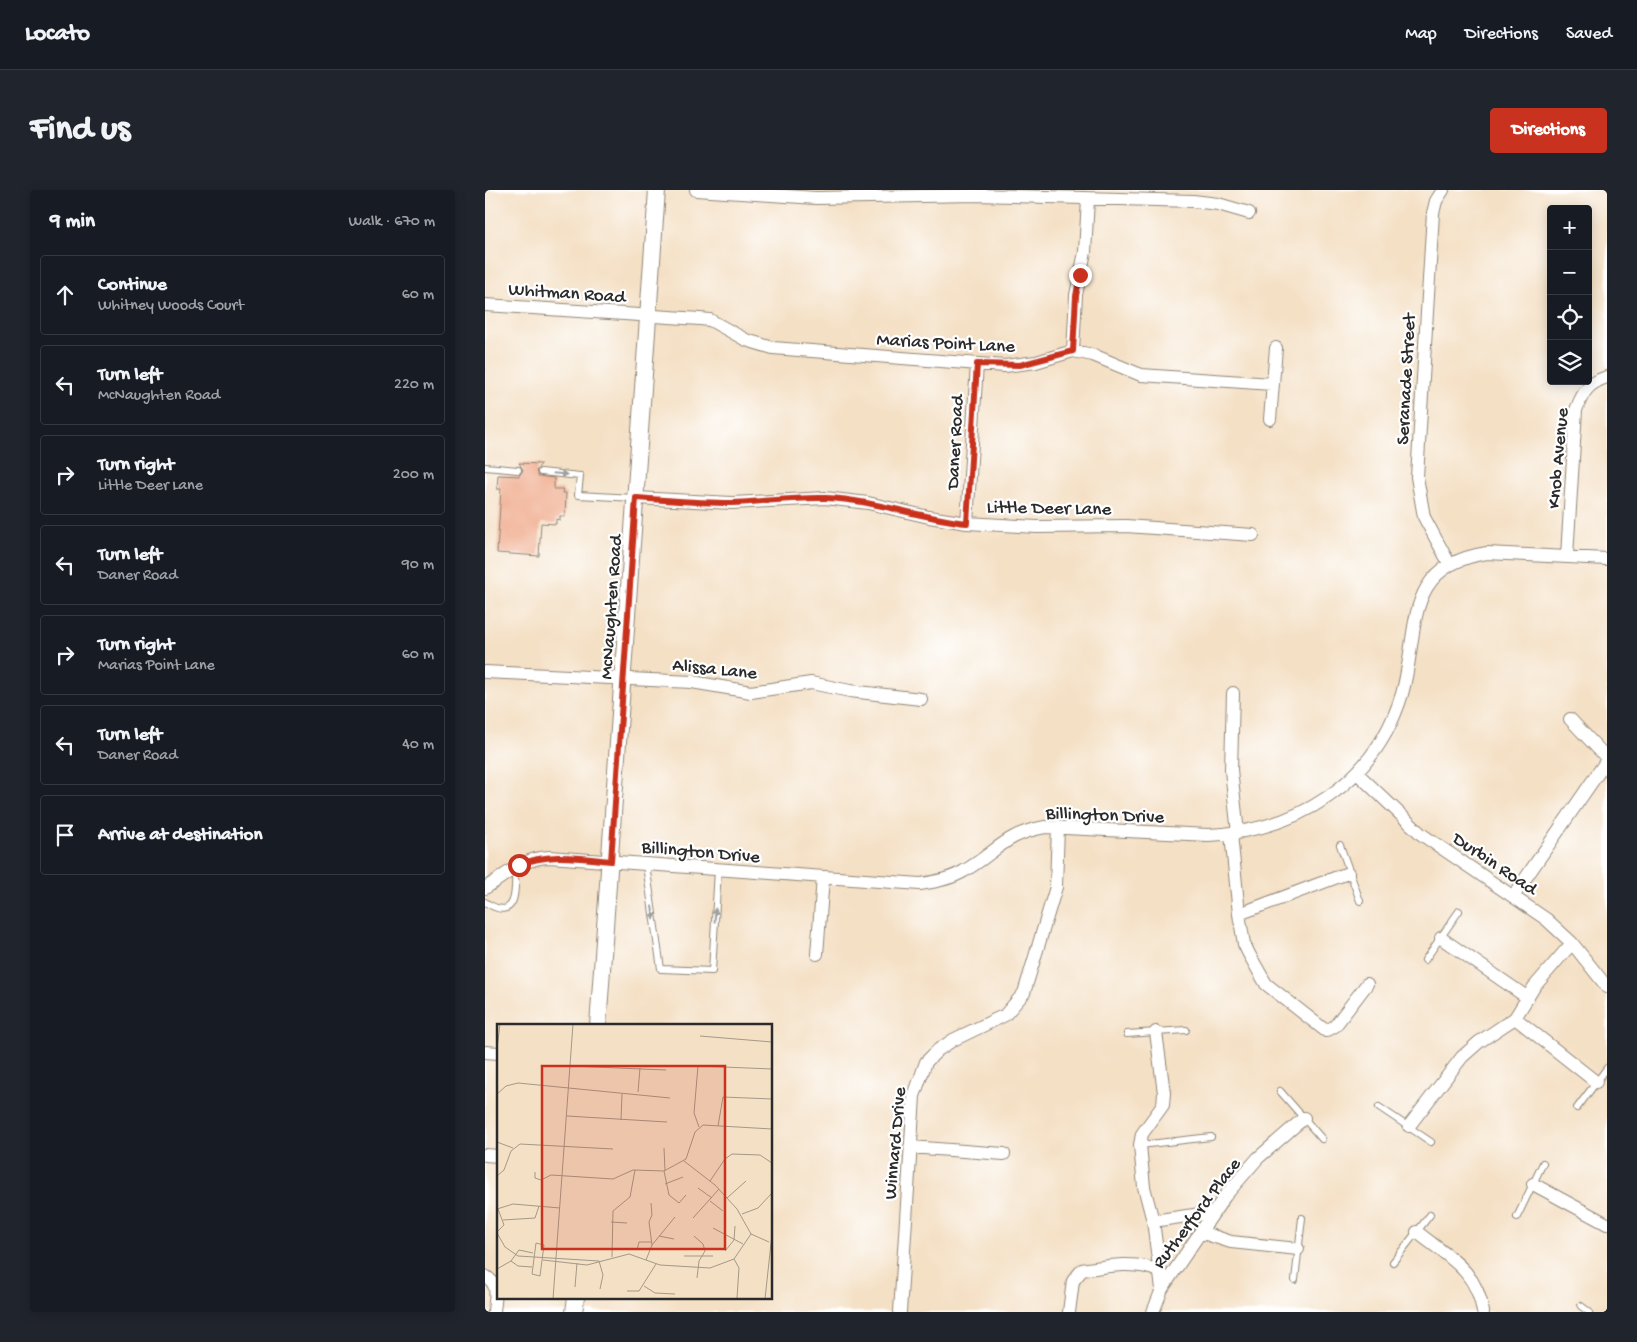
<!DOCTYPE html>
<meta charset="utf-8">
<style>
body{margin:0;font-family:"Gochi Hand",sans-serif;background:#20242c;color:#f1f3f6}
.controls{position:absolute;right:15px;top:15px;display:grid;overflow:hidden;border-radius:5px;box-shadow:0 2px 12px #0003}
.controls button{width:45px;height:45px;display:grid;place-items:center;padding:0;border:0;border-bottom:1px solid #363941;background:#171b24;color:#f1f3f6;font:25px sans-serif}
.stop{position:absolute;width:15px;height:15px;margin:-11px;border:4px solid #c8321e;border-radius:50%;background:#fff}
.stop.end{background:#c8321e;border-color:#fff;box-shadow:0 1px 5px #0008}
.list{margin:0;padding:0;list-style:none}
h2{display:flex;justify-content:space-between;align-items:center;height:65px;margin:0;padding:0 20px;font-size:21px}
h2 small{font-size:16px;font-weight:400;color:#9ea1a6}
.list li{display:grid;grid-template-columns:32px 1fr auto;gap:15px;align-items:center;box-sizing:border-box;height:80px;margin:0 10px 10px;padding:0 10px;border:1px solid #363941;border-radius:5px}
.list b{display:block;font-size:19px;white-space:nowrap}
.list p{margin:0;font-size:16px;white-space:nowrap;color:#9ea1a6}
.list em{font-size:16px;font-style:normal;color:#9ea1a6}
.icon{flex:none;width:28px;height:28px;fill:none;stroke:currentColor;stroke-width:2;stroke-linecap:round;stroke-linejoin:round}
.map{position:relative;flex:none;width:1122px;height:1122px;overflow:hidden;border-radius:5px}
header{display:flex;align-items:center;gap:30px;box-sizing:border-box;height:70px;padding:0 25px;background:#171b24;border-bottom:1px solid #363941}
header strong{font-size:24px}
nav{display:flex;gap:28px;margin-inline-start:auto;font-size:18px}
.intro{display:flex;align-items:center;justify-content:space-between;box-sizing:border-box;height:120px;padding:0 30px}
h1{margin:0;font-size:35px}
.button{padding:12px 22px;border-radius:5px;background:#c8321e;color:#fff;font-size:18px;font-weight:700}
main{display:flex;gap:30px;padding:0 30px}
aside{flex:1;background:#171b24;border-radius:5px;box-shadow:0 2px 12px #0003}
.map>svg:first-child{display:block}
</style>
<header>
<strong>Locato</strong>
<nav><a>Map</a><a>Directions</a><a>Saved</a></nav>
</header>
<div class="intro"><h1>Find us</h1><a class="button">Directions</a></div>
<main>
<aside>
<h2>9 min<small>Walk · 670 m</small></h2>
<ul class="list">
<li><svg class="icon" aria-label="ahead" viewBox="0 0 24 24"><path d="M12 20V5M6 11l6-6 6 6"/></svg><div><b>Continue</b><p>Whitney Woods Court</p></div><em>60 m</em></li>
<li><svg class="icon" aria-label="left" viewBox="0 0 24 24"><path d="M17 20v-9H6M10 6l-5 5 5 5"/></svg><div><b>Turn left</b><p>McNaughten Road</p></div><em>220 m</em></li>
<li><svg class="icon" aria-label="right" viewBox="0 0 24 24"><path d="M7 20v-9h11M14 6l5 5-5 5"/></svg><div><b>Turn right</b><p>Little Deer Lane</p></div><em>200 m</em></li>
<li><svg class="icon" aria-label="left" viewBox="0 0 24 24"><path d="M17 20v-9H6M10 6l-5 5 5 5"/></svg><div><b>Turn left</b><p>Daner Road</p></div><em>90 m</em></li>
<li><svg class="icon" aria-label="right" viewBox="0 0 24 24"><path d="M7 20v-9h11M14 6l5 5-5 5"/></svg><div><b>Turn right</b><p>Marias Point Lane</p></div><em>60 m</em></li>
<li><svg class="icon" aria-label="left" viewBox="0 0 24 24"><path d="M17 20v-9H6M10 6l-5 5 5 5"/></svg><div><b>Turn left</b><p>Daner Road</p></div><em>40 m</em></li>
<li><svg class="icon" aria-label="arrive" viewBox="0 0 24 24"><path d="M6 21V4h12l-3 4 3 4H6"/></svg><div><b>Arrive at destination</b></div></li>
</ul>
</aside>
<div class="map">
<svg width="1122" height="1122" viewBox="0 0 1122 1122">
<rect width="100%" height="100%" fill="#fff"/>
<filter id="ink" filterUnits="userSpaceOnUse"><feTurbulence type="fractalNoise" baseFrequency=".02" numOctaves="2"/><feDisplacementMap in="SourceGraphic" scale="10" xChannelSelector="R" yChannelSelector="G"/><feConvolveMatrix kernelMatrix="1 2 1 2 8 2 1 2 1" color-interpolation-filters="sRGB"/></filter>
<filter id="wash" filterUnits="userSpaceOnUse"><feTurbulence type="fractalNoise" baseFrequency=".0096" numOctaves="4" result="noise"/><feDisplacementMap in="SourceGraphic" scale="20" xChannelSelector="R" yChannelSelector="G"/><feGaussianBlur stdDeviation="1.12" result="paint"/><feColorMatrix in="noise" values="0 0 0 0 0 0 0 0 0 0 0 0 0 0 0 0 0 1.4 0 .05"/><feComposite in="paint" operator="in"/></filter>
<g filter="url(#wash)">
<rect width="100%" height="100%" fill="#f4e0c5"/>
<g id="blocks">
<path fill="#efa888" d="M34,273l22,1 -5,7 2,5 16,2v11h9l-1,4h4l-1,23h-5v4l-4,-1v5l-15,-1 -2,33 -42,-3 4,-64h-4l1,-14 21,1 4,-6z"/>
</g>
</g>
<g filter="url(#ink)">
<use href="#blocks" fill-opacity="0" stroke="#908678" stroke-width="1"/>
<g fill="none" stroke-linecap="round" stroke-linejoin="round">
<defs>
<path id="service" d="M0,277l33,3
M56,282l39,4 -2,19 57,3
M855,655l20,56
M161,675l15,104 51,2 6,-101
M0,712c32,21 31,-11 30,-33
M940,770l34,-49
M642,844l59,-4
M795,901l42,48
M894,917l52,35
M1092,918l30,-40
M655,955l71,-8
M1032,1027l26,-54
M908,1072l37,-47
M810,1090l7,-62
M1096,1116l8,6"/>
<path id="minor" d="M211,0l120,8 159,-3 218,6 25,3 31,9
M958,0l-7,11 -3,12 -16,264 7,40 26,48
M0,115l215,14 10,1 36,20 27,8 232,18 31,-4 37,-11 20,4 48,20 131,9
M588,161l3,-56 9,-43 3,-53
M785,229l6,-71
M151,308l96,5 93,-5 43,5 61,14 38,6 70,4 89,-1 127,9
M482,333l10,-159
M1082,366l9,-146c7,-18 12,-27 31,-33
M0,482l207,10 59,10 60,-9 39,8 71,8
M748,503l-2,77 7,63
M1085,529l37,39
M873,584l63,60 125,85 26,24 35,44
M746,644l8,80 5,30 5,10 17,30 60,47 9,-5 32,-42
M0,698c22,-13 37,-30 64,-31l371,27c15,-2 31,-5 44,-13 33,-19 40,-37 81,-44l163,8c90,-4 167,-52 194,-141 18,-62 -1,-128 85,-141l120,6
M1029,705l93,-135
M754,724l109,-41
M956,748l87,60
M332,764l6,-76
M1030,828l81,64
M0,862l14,1
M924,936l53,-69 17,-15 36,-24 19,-31 38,-44
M425,957l94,7
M0,965l14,1
M1048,994l74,40
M668,1031l61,-9
M715,1042l31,10 67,7
M932,1042c31,25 60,38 66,80
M0,1086c15,8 10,22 9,36
M677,1099l63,-93 33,-38 46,-40
M415,1122l14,-216 12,-34 12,-12 15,-10 52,-25 19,-22 32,-106 2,-61
M584,1122l4,-31 9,-11c24,-4 56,-10 78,2
M668,1122l9,-23 -9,-68 -9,-34 -4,-42 2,-11 21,-29 1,-12 -8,-61"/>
<path id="tertiary" d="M113,836l59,-836
M89,1122l2,-14"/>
</defs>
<use href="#service" stroke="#908678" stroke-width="8"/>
<use href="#minor" stroke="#908678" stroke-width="14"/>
<use href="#tertiary" stroke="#908678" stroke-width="18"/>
<use href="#service" stroke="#fff" stroke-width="6"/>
<use href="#minor" stroke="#fff" stroke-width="12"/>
<use href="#tertiary" stroke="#fff" stroke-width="16"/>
</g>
<defs><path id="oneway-solid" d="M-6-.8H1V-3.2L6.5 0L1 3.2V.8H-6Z" transform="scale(1.25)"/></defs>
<g fill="#a0a0a0">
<use href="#oneway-solid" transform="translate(75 284) rotate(5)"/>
<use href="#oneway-solid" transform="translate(168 723) rotate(82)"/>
<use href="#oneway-solid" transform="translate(230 725) rotate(-87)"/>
</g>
</g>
<g fill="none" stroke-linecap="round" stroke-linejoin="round" filter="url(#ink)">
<path stroke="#c8321e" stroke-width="6" d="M34,675c29,-13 61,-7 92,-4l25,-363c32,2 63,5 95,5 31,-1 63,-6 95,-5 48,2 93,20 141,25l10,-159 43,1 53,-14 3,-55 4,-21"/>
</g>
<g text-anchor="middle" stroke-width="4.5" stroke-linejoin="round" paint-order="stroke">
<g font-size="19" fill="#2b2b2b" stroke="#fff">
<text transform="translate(82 101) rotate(4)" y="7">Whitman Road</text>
<text transform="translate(461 151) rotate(3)" y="7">Marias Point Lane</text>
<text transform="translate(919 189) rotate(-87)" y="7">Seranade Street</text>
<text transform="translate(468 252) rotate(-87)" y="7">Daner Road</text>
<text transform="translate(1071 268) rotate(-85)" y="7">Knob Avenue</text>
<text transform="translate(564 316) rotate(1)" y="7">Little Deer Lane</text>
<text transform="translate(124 417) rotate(-86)" y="7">McNaughten Road</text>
<text transform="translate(230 477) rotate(6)" y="7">Alissa Lane</text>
<text transform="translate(620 623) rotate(2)" y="7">Billington Drive</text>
<text transform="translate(216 660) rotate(5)" y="7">Billington Drive</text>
<text transform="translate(1011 672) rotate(34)" y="7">Durbin Road</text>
<text transform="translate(408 953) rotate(-85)" y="7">Winnard Drive</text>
<text transform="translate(710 1022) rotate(-53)" y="7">Rutherford Place</text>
</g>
</g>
<g transform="translate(12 834)">
<rect width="275" height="275" fill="#f4e0c5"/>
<path fill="none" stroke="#a49887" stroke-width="1" d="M203,12l72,6M0,25l3,-25M73,42l96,4M141,68l2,-24M0,70l9,-8 12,-3 152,15M70,92l100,6M124,96l1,-26M221,102l5,-29 49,2M202,103l-5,-14 4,-47 74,3M0,118l16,6M167,124l1,23M187,137l31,24 22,24 14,25 18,8M167,147l5,24 10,8 7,-8M38,148v6l6,2 10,-5 62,4 20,-9 31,1 22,-12 9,-27 8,-7 69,4M0,152l7,-6 7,-19 9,-7 93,5M213,157l15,-22 7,-5 28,1 12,8M168,160l18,-7M201,164l14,10M230,174l19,-17M213,177l13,10M0,185l16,-5 47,4M245,190l16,-6 14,-15M196,194l26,-29M6,196l32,-2 4,-12M114,198l16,1M216,204l30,16M0,208l7,-7 -6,-16M0,209l8,14 13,9 81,5M162,212l15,3M197,212l9,8 2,7 -6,10 -2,17M39,219l8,2 -4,31 -8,-2zM155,221l23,-28M140,226l2,-8h13M228,227l9,-11 1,-14M187,232h29M115,233l1,-46 17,-14 5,-27M237,235l5,9 -2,30M46,236l44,5 42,-11 31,11 50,3 24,-9 17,-25M149,236l6,-15 -3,-23 3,-7 -1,-12M14,237l7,5 14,1M102,237l4,14 -3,14M0,245l14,-8 8,-11 14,3M147,262l11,7 20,1M78,263l2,-24M130,267h12l17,-27M56,275l20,-275M268,275l7,-65"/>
<path fill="#c8321e" fill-opacity="0.15" stroke="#c8321e" stroke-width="2.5" d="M45,42h183v183h-183z"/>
<rect width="275" height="275" fill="none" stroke="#2b2b2b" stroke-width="2.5"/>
</g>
</svg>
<div class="controls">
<button>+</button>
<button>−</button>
<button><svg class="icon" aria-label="locate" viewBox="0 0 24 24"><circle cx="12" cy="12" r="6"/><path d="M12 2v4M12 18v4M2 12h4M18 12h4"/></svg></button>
<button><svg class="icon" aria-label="layers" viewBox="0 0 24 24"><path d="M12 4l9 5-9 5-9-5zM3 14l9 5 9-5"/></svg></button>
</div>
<div class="stop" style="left:34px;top:675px"></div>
<div class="stop end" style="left:595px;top:85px"></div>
</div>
</main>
